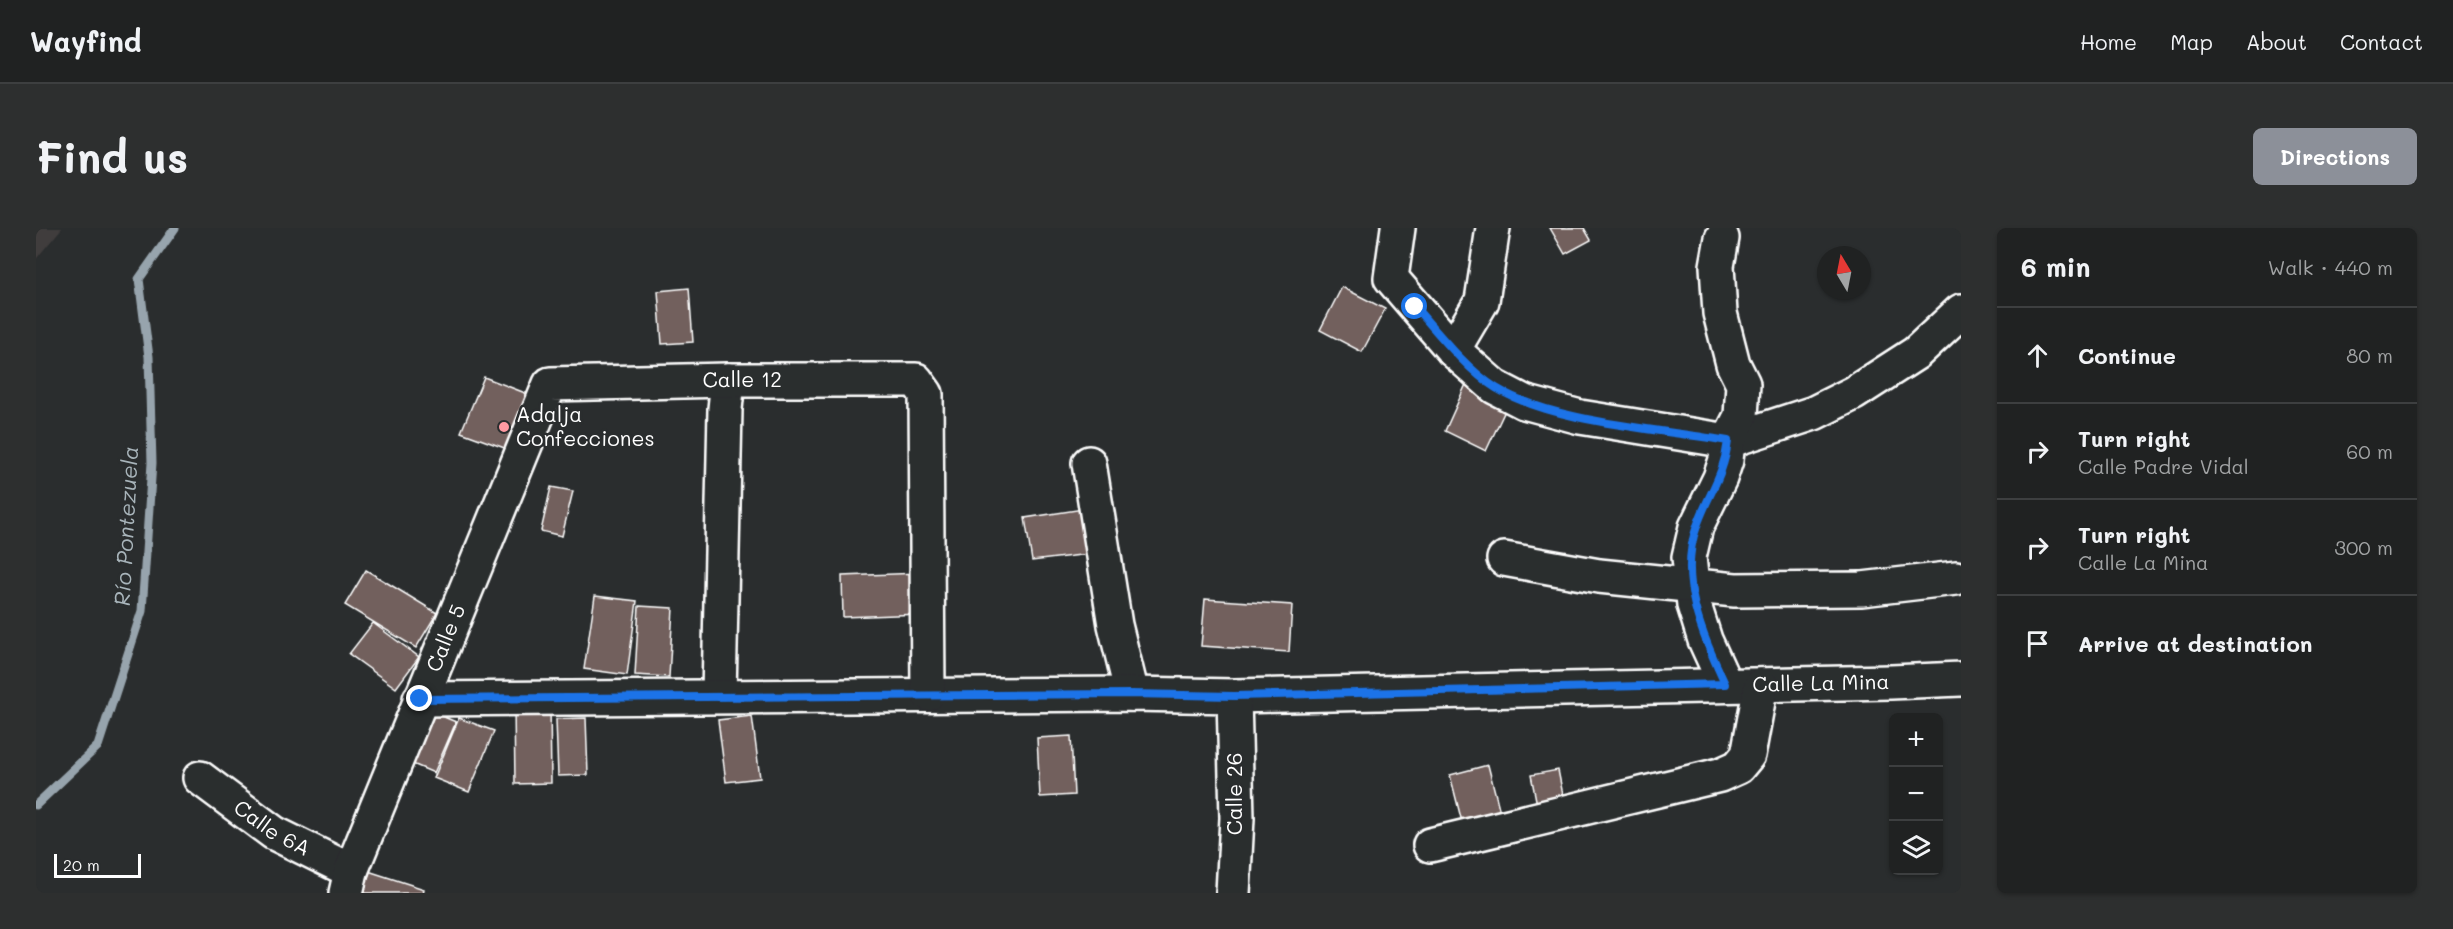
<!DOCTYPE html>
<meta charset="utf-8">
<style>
body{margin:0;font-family:Mali,sans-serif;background:#2d2f2f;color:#f1f3f6}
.controls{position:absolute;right:18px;bottom:18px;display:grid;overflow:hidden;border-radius:9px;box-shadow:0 2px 4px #0004}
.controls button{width:54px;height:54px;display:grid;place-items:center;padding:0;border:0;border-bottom:2px solid #3d3f40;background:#202222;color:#f1f3f6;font:30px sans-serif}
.compass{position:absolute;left:1781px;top:18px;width:54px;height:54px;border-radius:50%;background:#202222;box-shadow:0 2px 4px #0004;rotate:350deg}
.scale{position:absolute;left:18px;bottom:15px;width:87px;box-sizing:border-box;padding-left:6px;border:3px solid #fff;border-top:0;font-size:16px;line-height:21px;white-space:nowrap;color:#fff;-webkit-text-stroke:4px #2a2d2e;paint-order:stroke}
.stop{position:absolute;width:18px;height:18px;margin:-14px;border:4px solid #1a73e8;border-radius:50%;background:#fff}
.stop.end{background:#1a73e8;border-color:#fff;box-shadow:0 2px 6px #0008}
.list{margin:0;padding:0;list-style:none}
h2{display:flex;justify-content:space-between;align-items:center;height:78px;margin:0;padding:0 24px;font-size:26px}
h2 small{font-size:20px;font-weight:400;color:#a2a4a5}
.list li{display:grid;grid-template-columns:39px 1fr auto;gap:18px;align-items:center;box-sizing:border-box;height:96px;padding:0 24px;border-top:2px solid #3d3f40}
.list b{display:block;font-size:22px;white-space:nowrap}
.list p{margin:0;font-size:20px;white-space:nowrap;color:#a2a4a5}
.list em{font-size:20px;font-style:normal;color:#a2a4a5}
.icon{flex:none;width:33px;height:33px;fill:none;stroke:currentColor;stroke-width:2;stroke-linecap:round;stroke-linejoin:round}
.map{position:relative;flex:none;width:1925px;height:665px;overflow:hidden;border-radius:9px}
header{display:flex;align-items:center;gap:36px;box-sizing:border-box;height:84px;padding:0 30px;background:#202222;border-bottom:2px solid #3d3f40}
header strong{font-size:28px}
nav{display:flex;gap:33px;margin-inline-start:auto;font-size:21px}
.intro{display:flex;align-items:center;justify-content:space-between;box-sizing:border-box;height:144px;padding:0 36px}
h1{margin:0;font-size:42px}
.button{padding:15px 27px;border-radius:9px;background:#8c9099;color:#fff;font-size:21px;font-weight:700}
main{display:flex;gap:36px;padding:0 36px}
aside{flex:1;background:#202222;border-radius:9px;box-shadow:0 2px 4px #0004}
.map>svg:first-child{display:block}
</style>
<header>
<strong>Wayfind</strong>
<nav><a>Home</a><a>Map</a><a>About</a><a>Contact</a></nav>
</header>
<div class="intro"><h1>Find us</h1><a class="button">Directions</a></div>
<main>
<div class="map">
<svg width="1925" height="665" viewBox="0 0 1925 665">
<rect width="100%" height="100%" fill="#2a2d2e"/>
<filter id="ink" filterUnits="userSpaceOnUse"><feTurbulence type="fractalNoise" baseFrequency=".0167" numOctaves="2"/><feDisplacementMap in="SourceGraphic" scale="12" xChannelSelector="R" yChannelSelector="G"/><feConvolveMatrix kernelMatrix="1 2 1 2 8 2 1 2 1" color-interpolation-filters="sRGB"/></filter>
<g filter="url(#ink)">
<path fill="#403c3c" d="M0,0h26l-26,31z"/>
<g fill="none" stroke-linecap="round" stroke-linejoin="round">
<path stroke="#97a4ad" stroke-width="9" d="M0,577l62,-59 44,-135 10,-148 -3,-106 -10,-78 36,-51"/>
</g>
<path fill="#72605d" stroke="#fff" stroke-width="1.5" d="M1514,0h34l7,12 -26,14z
M1306,59l43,22 -23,43 -42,-22z
M653,60l4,54 -31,2 -4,-53z
M448,149l49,19 -23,54 -49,-18z
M1431,154l42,20 -23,49 -41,-20z
M515,259l22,4 -11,45 -21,-5z
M1047,281l6,45 -57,7 -7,-43z
M330,342l71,43 -21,35 -71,-43z
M884,345l1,41 -78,3 -1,-41z
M559,368l42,5 -10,74 -43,-6z
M1169,371l87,6 -3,47 -88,-6z
M603,378l34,2 -4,69 -34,-2z
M337,395l46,34 -23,31 -47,-34z
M514,476l1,79 -36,1 -1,-79z
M386,480l34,14 -22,51 -33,-14z
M716,488l8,62 -34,4 -8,-62z
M423,490l35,13 -25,61 -35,-14z
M550,490l2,57 -30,1 -2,-57z
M1035,508l3,59 -34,2 -3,-59z
M1452,537l13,51 -38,10 -13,-51z
M1522,542l7,35 -27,5 -7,-35z
M329,642l59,19 -1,4h-65z"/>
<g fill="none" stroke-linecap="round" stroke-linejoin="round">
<defs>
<g id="street">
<path d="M1362,0l-7,50 62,72 42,37 29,15 56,15 148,24 86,-28 40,-20 62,-40 45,-42"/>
<path d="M1686,10l-5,28 3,47 13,51 10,20 -2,32 -13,25 -2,19 -6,18 -24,49 -7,30 5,48 11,35 20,44"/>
<path d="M1417,122l29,-49 11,-73"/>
<path d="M1053,235l26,162 17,69"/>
<path d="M1468,331l95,17 136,14 127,-1 94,-11"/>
<path d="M683,468l6,-287 3,-29"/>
<path id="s1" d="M384,471l712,-5 102,2 657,-14 70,-3"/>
<path id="s2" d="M164,550l74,55 77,38"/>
<path d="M1394,617l290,-70 18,-8 10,-12 13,-70"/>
<path id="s3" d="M310,665l5,-22 199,-487 178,-4h188l10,14 2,300"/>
<path d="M1197,665l4,-75 -3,-122"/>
</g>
</defs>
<use href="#street" stroke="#fff" stroke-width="38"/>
<use href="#street" stroke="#2a2d2e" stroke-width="33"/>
</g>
</g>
<g fill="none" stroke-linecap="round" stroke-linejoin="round" filter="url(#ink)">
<path stroke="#1a73e8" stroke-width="8" d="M384,471l712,-5 102,2 491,-12c-22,-48 -48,-104 -28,-158 11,-32 27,-50 31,-85 -68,-12 -174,-18 -232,-53 -28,-17 -59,-56 -81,-81"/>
</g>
<circle fill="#ff9aa2" stroke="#2a2d2e" stroke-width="2" cx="468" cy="199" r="6"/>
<g text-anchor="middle" stroke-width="5" stroke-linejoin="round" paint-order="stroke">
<g font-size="21" fill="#fff" stroke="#2a2d2e">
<text dy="7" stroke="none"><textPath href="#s3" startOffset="741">Calle 12</textPath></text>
<text dy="7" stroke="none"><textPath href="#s3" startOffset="274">Calle 5</textPath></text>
<text dy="7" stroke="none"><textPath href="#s1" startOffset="1401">Calle La Mina</textPath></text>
<text transform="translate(1199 566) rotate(-90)" y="7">Calle 26</text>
<text dy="7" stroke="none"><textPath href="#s2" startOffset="88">Calle 6A</textPath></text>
</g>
<g font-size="21" fill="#fff" stroke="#2a2d2e" text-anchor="start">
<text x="480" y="194">Adalja<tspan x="480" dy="24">Confecciones</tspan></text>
</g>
<g font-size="22" font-style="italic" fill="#a8b4ba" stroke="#2a2d2e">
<text transform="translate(90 298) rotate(-87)" y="8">Río Pontezuela</text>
</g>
</g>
</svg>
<div class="controls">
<button>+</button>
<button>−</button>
<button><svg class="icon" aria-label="layers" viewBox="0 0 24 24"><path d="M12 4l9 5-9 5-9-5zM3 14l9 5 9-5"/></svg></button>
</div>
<svg class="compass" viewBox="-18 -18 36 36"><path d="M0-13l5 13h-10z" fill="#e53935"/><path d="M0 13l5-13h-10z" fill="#a2a4a5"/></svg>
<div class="scale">20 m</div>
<div class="stop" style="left:1379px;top:79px"></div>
<div class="stop end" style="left:384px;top:471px"></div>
</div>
<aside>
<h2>6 min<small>Walk · 440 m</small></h2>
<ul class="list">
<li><svg class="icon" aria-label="ahead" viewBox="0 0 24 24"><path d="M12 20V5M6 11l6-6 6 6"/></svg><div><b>Continue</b></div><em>80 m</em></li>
<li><svg class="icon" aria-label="right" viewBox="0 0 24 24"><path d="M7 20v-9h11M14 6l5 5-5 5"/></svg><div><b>Turn right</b><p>Calle Padre Vidal</p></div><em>60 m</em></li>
<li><svg class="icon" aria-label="right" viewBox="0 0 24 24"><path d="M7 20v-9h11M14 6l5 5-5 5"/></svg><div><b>Turn right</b><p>Calle La Mina</p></div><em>300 m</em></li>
<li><svg class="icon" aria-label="arrive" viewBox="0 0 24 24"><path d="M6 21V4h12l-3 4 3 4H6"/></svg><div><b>Arrive at destination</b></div></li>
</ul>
</aside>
</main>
